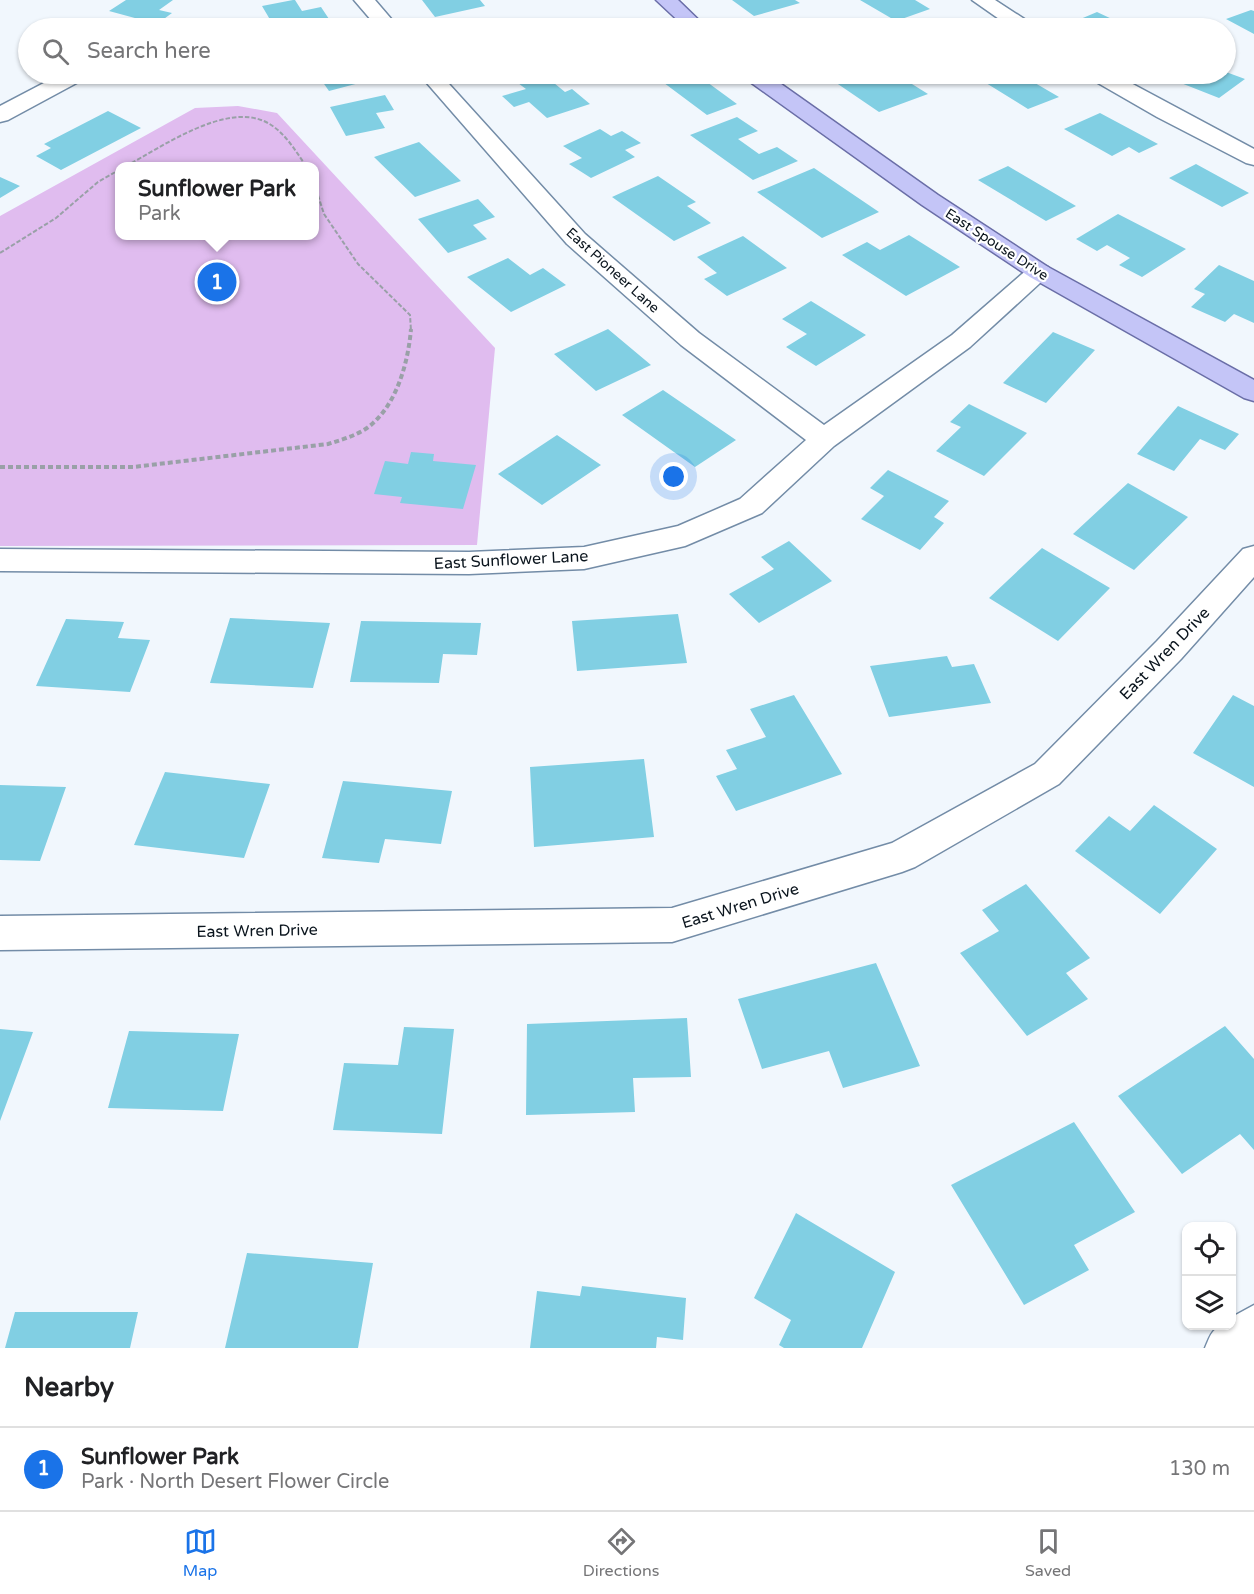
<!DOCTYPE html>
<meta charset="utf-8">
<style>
body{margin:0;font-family:"Varela Round",sans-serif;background:#f2f2f2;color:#202124}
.controls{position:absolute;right:18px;bottom:18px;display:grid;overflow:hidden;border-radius:12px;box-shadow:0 2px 4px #0004}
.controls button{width:54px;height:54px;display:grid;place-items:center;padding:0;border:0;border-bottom:2px solid #e0e0e0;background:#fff;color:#202124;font:30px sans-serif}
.you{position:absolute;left:674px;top:477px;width:21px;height:21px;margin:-15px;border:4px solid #fff;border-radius:50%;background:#1a73e8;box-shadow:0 0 0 9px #1a73e833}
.badge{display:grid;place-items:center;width:39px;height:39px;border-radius:50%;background:#1a73e8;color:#fff;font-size:20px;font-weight:700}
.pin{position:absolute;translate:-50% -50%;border:3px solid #fff;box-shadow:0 2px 6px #0006}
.popup{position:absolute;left:115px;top:162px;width:204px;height:78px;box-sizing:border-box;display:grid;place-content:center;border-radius:12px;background:#fff;filter:drop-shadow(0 2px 4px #0005);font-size:20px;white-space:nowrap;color:#757577}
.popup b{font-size:22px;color:#202124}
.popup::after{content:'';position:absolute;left:50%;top:100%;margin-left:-12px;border:12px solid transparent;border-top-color:#fff}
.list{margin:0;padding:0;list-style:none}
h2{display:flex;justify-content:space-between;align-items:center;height:78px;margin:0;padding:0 24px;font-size:26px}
h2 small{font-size:20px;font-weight:400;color:#757577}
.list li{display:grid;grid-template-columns:39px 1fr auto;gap:18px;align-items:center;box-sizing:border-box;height:84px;padding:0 24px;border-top:2px solid #e0e0e0}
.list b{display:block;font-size:22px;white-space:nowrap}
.list p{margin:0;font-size:20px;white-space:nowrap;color:#757577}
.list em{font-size:20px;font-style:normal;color:#757577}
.icon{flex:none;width:33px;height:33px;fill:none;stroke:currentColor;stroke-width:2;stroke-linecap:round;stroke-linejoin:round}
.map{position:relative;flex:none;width:1254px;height:1348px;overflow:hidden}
.search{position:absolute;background:#fff;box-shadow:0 2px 4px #0004;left:18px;right:18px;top:18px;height:66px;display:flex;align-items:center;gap:15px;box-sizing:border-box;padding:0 21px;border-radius:33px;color:#757577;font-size:22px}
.sheet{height:162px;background:#fff}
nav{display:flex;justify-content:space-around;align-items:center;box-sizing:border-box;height:84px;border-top:2px solid #e0e0e0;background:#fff;font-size:16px;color:#757577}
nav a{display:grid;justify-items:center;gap:3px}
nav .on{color:#1a73e8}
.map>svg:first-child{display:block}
</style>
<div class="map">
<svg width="1254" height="1348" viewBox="0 0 1254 1348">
<rect width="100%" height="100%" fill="#f1f7fd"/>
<path fill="#e0bcef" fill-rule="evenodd" d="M238,106l39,7 218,235 -18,197 -477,1v-330l195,-108zM119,166h195v70h-195z"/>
<path fill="#81cfe3" d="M126,0h47l-14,10 13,3 -15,11 -48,-13z
M293,0h2l7,11 19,-4 14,21h-28l-3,-4 -29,4 -13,-22z
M422,0h58l5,6 -50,11z
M732,0h63l5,3 -46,13z
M860,0h55l15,9 -34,12z
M1251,10l3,1v23l-28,-15z
M1097,12l34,16h-49l-11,-5z
M1226,72l19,7 -26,19 -61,-24h68z
M317,74h40l6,8 -34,9z
M483,74h30l-22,7z
M543,74l22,18 7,-3 18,15 -43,14 -18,-16 -15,5 -12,-11 24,-7 -8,-6z
M652,74h44l41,30 -30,11z
M850,74h46l32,20 -49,18 -47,-32z
M1012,74h26l9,5 -12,4 24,14 -31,12 -42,-26z
M385,95l9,15 -18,3 9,15 -39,8 -16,-29z
M108,111l33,17 -80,42 -25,-14 15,-8 -7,-4z
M1100,113l58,31 -19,9 -10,-6 -17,9 -48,-27z
M737,117l21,14 -20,8 21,15 18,-7 21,14 -45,19 -63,-45z
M600,129l11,7 11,-5 19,12 -16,7 10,7 -44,21 -22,-14 13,-6 -19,-12z
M419,142l42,39 -46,16 -41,-40z
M1196,164l53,29 -27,14 -53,-29z
M1008,166l68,40 -30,15 -68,-41z
M814,168l65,44 -57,26 -65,-46z
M658,176l38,26 -9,4 24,17 -37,18 -62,-44z
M0,177l20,9 -20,12z
M478,199l17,18 -22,8 14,14 -39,14 -30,-34z
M1118,214l68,35 -44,28 -23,-12 11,-7 -23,-13 -10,6 -21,-12z
M909,235l51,32 -54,29 -64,-41 25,-13 13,8z
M743,236l44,32 -60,28 -23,-17 13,-6 -20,-16z
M508,258l22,17 13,-7 23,17 -55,27 -44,-35z
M1219,265l35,16v42l-20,-9 -9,8 -34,-15 14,-13 -11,-5z
M811,301l55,34 -50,31 -30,-19 21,-13 -25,-15z
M608,329l43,36 -55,26 -42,-37z
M1053,332l42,18 -49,53 -43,-20z
M663,390l73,50 -41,27 -73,-52z
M969,404l58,29 -43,43 -48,-25 25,-24 -11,-5z
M1178,406l61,28 -14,16 -25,-11 -26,32 -37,-17z
M557,435l44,30 -59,40 -44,-31z
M411,452l23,2 -1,7 43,4 -13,44 -63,-6 2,-6 -28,-3 11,-33 23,3z
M888,470l61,31 -15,16 10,6 -24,27 -59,-31 23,-23 -14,-8z
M1128,483l60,34 -54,53 -61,-36z
M789,541l43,40 -73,42 -30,-29 45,-25 -13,-12z
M1042,548l68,40 -52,53 -69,-43z
M678,614l9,49 -110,8 -5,-50z
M230,618l100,5 -17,65 -103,-5z
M66,619l58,3 -6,16 32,2 -20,52 -94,-6z
M361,621l120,2 -4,32 -34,-1 -4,29 -89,-1z
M947,656l5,11 22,-3 17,39 -102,14 -19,-51z
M794,695l48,79 -106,37 -20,-35 21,-7 -11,-19 40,-13 -16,-28z
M1233,695l21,11v81l-61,-34z
M644,759l10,78 -120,10 -4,-80z
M165,772l105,12 -26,74 -110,-13z
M343,781l109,10 -11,53 -56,-5 -6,24 -57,-5z
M0,785l66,2 -26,74 -40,-1z
M1154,805l63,44 -57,65 -85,-63 34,-35 21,15z
M1026,884l64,74 -24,15 22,26 -61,37 -67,-83 39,-22 -17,-21z
M876,963l44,103 -77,22 -14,-37 -67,18 -24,-70z
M687,1018l4,59 -58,1 2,34 -109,3 1,-91z
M1225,1026l29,33v91l-14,-16 -58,40 -64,-78z
M404,1027l50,2 -12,105 -109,-4 11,-67 54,2z
M0,1029l33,3 -33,89z
M129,1031l110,3 -16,77 -115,-3z
M1074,1122l61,90 -61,33 15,25 -65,35 -73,-120z
M796,1213l99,59 -33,76h-78l-5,-3 12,-25 -37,-22z
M247,1253l126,10 -15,85h-133z
M582,1286l104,12 -3,42 -26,-3 -1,11h-126l7,-57 43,5z
M15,1312h123l-8,36h-125z"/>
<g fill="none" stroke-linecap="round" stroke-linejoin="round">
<defs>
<path id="minor" d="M354,0h21l24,28h-21z
M972,0h23l37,24 3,4h-23z
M61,74h26l-3,5 -76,41 -8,2v-16z
M419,74h21l145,160 114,99 125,92 128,-90 78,-68 9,-3 9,3 4,5 -82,75 -136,99 -72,67 -77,33 -101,23 -115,5 -469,-3v-22l469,3 115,-5 94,-21 62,-27 66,-59 -125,-95 -114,-101z
M1088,74h26l140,75v16l-8,-2 -89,-46 -66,-38z
M1254,546v31l-73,82 -122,125 -144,83 -13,5 -230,70 -672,8v-34l672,-8 220,-65 143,-79 122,-123 86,-92z
M1254,1305v43h-49c7,-16 7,-22 27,-22v-9z"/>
<path id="major" d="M656,0h22l29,28h-21z
M744,74h23l171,121 110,72 206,113v21l-10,-3 -214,-121 -108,-72 -176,-126z"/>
</defs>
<use href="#minor" stroke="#738ca7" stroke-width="3"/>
<use href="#major" stroke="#6a6ea7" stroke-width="3"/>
<path stroke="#99a0a7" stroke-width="2" stroke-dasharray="4.5 2" stroke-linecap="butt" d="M126,166c36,-19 99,-64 140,-44 18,9 29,28 40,44
M314,183l10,31 34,50 52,51 1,16
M0,253l56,-35 42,-36 21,-12"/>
<path stroke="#99a0a7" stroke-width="4" stroke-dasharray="5 3" stroke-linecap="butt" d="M0,467h133l195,-23c13,-4 27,-8 39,-16 29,-21 41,-64 44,-99"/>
<use href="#minor" fill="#fff" fill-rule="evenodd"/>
<use href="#major" fill="#c4c5f7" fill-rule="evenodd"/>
</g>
<g text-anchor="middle" stroke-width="4.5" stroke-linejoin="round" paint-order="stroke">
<g font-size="14" fill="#0a141d" stroke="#fff">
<text transform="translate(997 244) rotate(33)" y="5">East Spouse Drive</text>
<text transform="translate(613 270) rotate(42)" y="5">East Pioneer Lane</text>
</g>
<g font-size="16" fill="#0a141d" stroke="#fff">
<text transform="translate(511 559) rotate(-3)" y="6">East Sunflower Lane</text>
<text transform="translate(1164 653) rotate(-46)" y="6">East Wren Drive</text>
<text transform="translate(740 905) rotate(-17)" y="6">East Wren Drive</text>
<text transform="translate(257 930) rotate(-1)" y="6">East Wren Drive</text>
</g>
</g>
</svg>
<div class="controls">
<button><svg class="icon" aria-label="locate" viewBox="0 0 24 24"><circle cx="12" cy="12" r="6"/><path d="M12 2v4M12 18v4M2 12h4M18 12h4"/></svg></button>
<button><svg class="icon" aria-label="layers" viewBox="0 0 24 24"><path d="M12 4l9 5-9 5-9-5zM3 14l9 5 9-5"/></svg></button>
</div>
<div class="you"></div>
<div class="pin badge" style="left:217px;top:282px">1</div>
<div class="popup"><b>Sunflower Park</b>Park</div>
<div class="search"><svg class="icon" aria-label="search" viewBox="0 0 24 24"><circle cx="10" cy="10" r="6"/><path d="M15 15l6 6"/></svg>Search here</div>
</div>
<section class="sheet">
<h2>Nearby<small></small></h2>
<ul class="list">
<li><span class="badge">1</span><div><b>Sunflower Park</b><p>Park · North Desert Flower Circle</p></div><em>130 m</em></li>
</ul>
</section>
<nav>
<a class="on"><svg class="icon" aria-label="map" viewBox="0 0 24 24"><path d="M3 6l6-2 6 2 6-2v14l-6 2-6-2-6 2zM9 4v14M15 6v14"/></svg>Map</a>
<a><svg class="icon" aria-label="directions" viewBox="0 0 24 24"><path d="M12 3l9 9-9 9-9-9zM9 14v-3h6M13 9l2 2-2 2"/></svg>Directions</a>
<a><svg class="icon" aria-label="saved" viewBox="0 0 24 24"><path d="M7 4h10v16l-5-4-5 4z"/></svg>Saved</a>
</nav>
